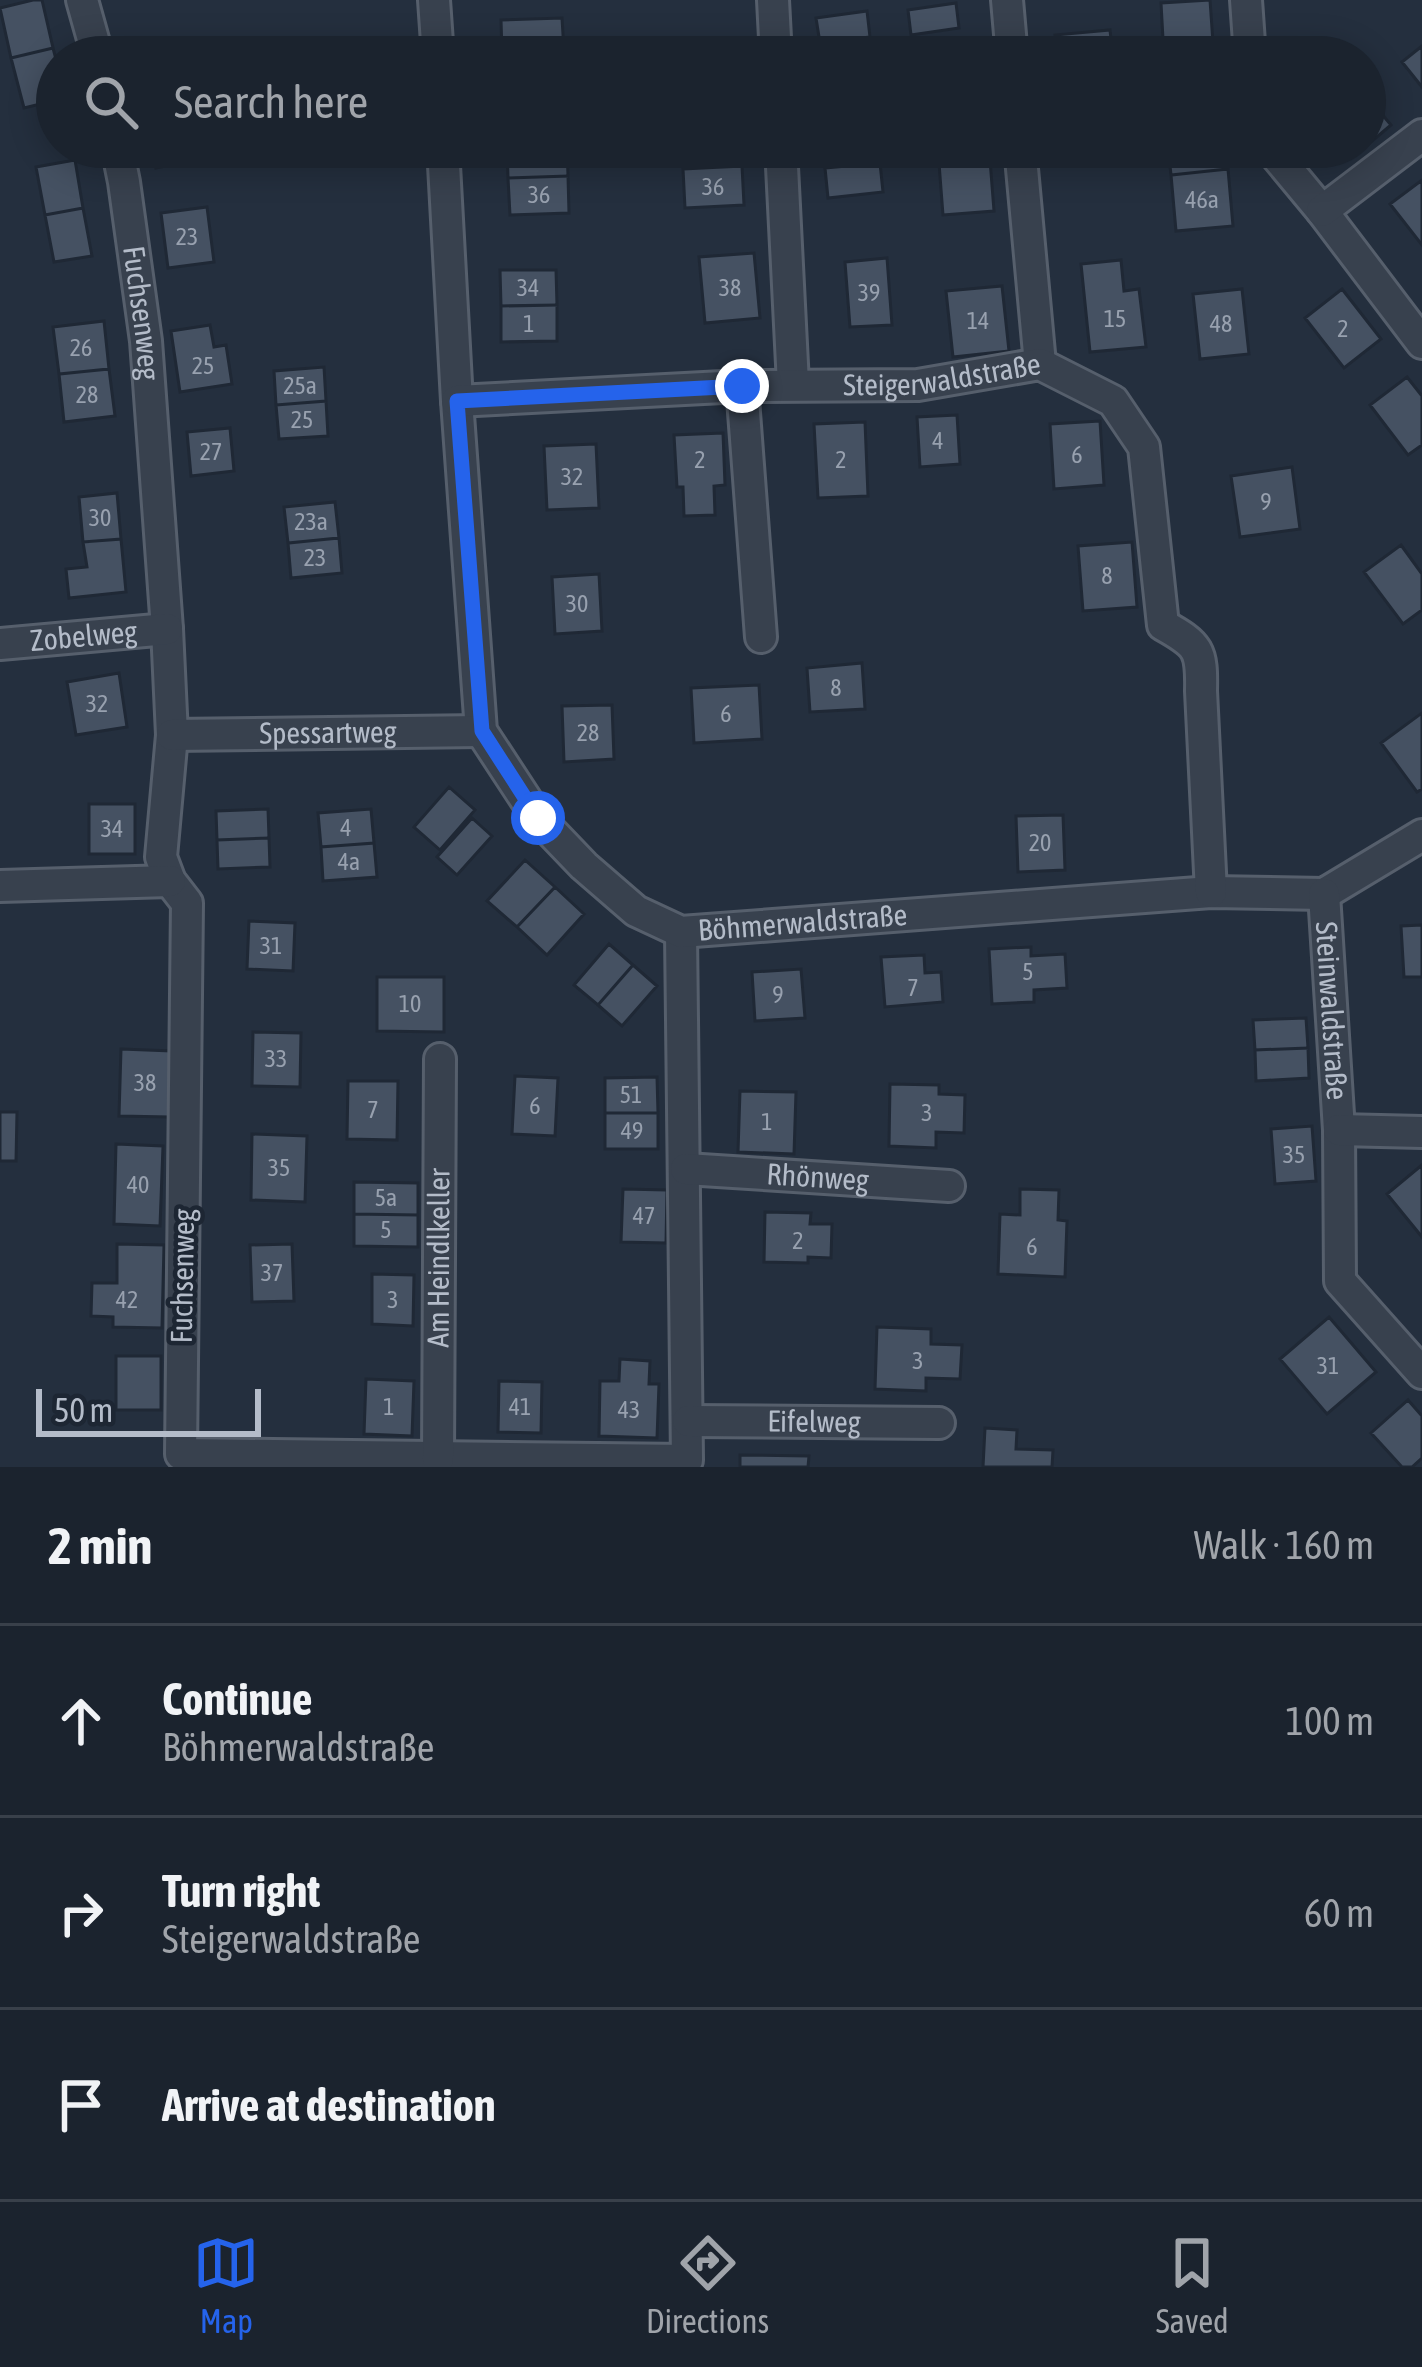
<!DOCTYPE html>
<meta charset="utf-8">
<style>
body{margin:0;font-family:"Asap Condensed",sans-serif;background:#282f3a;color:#f1f3f6}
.scale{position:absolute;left:36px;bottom:30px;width:225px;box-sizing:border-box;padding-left:12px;border:6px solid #b4bcc9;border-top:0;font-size:33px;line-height:42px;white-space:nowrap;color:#b4bcc9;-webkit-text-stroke:9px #1d2633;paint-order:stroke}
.stop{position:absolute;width:36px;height:36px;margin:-27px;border:9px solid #2563eb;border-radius:50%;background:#fff}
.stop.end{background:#2563eb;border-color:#fff;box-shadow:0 3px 12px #0008}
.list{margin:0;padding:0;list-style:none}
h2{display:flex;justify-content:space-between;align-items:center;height:156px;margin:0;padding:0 48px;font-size:51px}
h2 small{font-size:39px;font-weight:400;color:#a0a4aa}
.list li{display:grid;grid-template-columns:78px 1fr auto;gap:36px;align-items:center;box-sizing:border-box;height:192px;padding:0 48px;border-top:3px solid #39404a}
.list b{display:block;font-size:45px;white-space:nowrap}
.list p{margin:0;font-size:39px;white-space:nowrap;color:#a0a4aa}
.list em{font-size:39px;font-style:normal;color:#a0a4aa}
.icon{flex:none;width:66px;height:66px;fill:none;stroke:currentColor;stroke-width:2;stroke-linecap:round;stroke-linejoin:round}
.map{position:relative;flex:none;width:1422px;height:1467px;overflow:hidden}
.search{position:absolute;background:#1b232e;box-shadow:0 6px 30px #0003;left:36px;right:36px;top:36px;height:132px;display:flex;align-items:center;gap:30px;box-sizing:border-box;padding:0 42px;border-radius:66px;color:#a0a4aa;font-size:45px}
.sheet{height:732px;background:#1b232e}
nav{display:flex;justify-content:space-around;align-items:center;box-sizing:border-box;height:168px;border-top:3px solid #39404a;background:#1b232e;font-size:33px;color:#a0a4aa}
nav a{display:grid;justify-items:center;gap:6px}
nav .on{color:#2563eb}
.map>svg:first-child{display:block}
</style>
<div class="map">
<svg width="1422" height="1467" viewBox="0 0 1422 1467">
<rect width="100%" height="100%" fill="#242f3e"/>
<path fill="#455162" stroke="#1f2835" stroke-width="3" d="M33,0h9l11,48 -42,10 -11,-50z
M1210,0l4,57h-50l-3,-54z
M956,3l3,25 -48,7 -3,-25z
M867,11l3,26 -50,6 -4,-25z
M562,18l2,33 -62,2 -1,-33z
M1110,30l3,27h-56l-2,-22z
M728,41l1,16h-52l-1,-13z
M1422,46v41l-20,-25z
M53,48l4,15v37l-33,8 -13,-50z
M1365,94l26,31 -26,22z
M152,147h45l3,12 -44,9z
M507,147h60l1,29 -60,2z
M682,147h59l1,19 -59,3z
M989,147l5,64 -51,4 -5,-65z
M1168,147h58l2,22 -57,6z
M75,160l8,48 -38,7 -9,-48z
M880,163l3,29 -55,6 -3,-30z
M742,166l2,39 -59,3 -2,-39z
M1228,169l5,57 -57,5 -5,-56z
M568,176l1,37 -59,2 -2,-37z
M1422,180v65l-32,-41z
M207,207l7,55 -46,6 -7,-55z
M83,208l9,48 -38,6 -9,-47z
M754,253l6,65 -55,5 -6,-66z
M887,258l5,67 -42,2 -5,-65z
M1121,260l3,31 15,-2 7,58 -56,5 -9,-88z
M500,270h56l1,35 -56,1z
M1002,286l7,65 -56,6 -7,-66z
M1242,289l7,65 -49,5 -7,-65z
M1342,289l39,50 -37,29 -39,-50z
M557,305v36l-56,1v-36z
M104,321l5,48 -50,5 -6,-47z
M210,325l4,22 12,-2 6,39 -52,8 -9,-61z
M324,367l2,34 -50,4 -2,-34z
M109,369l6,47 -51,6 -5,-48z
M1407,377l15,19v49l-14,10 -38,-50z
M326,401l2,35 -49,3 -3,-34z
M957,415l3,49 -40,3 -3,-50z
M1100,421l4,64 -50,4 -4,-65z
M865,422l3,74 -50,2 -4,-74z
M230,428l4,43 -43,5 -4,-44z
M723,433l2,52 -11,1 1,29 -31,1 -1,-29h-6l-3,-52z
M596,444l3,64 -52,2 -3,-64z
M1292,467l8,62 -60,8 -9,-61z
M117,493l4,46 -38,3 -4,-45z
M335,502l4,36 -51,5 -4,-36z
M339,538l3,35 -51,5 -3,-35z
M121,539l5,53 -57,6 -3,-29 21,-2 -4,-25z
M1132,542l5,65 -54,4 -5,-65z
M1401,545l21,29v36l-19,14 -39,-52z
M599,574l3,57 -47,3 -3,-57z
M862,663l3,46 -55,3 -3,-44z
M119,673l8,54 -51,8 -9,-53z
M759,685l3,54 -68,4 -3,-55z
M612,705l2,54 -50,3 -2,-56z
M1422,713v76l-5,3 -36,-49z
M449,787l26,23 -35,40 -26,-23z
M89,804h46v50h-46z
M268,809l1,29 -52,2 -1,-29z
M371,809l3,34 -53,4 -3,-34z
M1063,815l2,55 -47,2 -2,-56z
M472,818l20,18 -35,39 -20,-18z
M269,838l1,29 -52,2 -1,-29z
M374,843l3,34 -54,4 -2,-34z
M525,860l30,27 -38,40 -30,-26z
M555,887l29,27 -37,41 -30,-28z
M249,921l46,2 -2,48 -46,-2z
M1422,925v52h-18l-3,-51z
M609,944l24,21 -35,40 -24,-20z
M1031,947v9l34,-2 2,34 -33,2v12l-42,2 -3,-55z
M924,955l1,18 16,-1 2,30 -58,5 -4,-50z
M633,965l24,21 -35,40 -24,-21z
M801,969l4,49 -50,3 -3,-49z
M377,977h67v55l-67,-1z
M1306,1018l2,30 -53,2 -2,-30z
M253,1032l48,1 -1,54 -48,-1z
M1308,1048l1,30 -53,3 -1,-31z
M121,1049l51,2 -2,66 -51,-1z
M515,1076l43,2 -3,58 -43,-2z
M657,1077l1,36h-53v-35z
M348,1081h50l-1,59 -50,-1z
M890,1084l49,1v9l26,1 -1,38 -28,-1v16l-47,-2z
M740,1091l56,1 -2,62 -56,-2z
M0,1112h17l-1,49h-16z
M605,1113h53v36h-53z
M1312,1126l4,55 -41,3 -4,-55z
M252,1134l55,2 -2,66 -54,-2z
M116,1144l47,2 -3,80 -46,-2z
M1422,1165v72l-35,-43z
M354,1182l64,1v32l-64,-1z
M623,1189l44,1 -1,53 -45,-1z
M1020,1189l39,1 -1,30 9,1 -2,56 -67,-3 2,-60 20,1z
M765,1212l46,1 -1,11h22l-1,34 -23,-1v6l-44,-1z
M354,1214l64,1v32l-64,-1z
M117,1244l47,1 -2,83 -49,-1v-10l-22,-1 1,-33h25z
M292,1244l2,57 -42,1 -2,-57z
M372,1274l42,1 -1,51 -41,-2z
M1329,1317l47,55 -49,42 -47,-55z
M877,1327l54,2v15l31,1 -2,34 -34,-1v13l-51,-2z
M116,1356h45v54h-45z
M620,1359l30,2 -1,23h10l-2,54 -58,-2 1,-55h19z
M366,1379l48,2 -2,55 -48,-2z
M499,1381l43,1 -1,51 -43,-1z
M1408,1400l14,16v42l-10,9h-10l-31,-34z
M985,1428l32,2 -1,19 37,1 -1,17h-69z
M740,1455l69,1 -1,11h-68z"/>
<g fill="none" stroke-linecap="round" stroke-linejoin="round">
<defs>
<g id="minor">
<path d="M82,0l16,57"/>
<path d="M434,0l4,57"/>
<path d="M773,0l3,57"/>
<path d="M1007,0l5,57"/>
<path d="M1246,0l4,57"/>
<path id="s1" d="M117,147l7,35 22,159 21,288 5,106 -11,122 9,24 17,22 -6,551 506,6 -6,-528"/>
<path id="s2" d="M443,147l14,254 24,330 57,87 46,48 52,45 45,21 530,-40 113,2 98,-59"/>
<path d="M781,147l12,237"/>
<path d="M1020,147l20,217"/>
<path d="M1269,147l53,64 100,132"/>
<path d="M1322,211l100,-76"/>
<path d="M742,386l19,251"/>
<path id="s3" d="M457,401l285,-15 176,-1 122,-21 73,37 31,46 19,178c36,20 39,25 38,66l10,201"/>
<path id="s4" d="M0,644l167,-15"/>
<path id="s5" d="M172,735l309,-4"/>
<path d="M0,886l170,-5"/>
<path id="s6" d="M1324,894l15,236 1,151 82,92"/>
<path d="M1339,1130l83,2"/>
<path id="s7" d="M686,1169l263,17"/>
<path id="s8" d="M688,1421l251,2"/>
<path id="s9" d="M438,1459l2,-400"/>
</g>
</defs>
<use href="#minor" stroke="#565f6c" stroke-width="36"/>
<use href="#minor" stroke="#38414e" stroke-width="30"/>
</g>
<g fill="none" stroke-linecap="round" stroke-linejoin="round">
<path stroke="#2563eb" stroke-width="15" d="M538,818l-56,-87 -25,-330 285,-15"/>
</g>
<g text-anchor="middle" stroke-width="9" stroke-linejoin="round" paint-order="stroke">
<g font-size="24" fill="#98a1af">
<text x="713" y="195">36</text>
<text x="539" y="203">36</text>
<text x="1202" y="208">46a</text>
<text x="187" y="245">23</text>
<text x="528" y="296">34</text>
<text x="730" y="296">38</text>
<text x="869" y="301">39</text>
<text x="1115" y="327">15</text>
<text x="978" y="329">14</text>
<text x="529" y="332">1</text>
<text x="1221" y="332">48</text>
<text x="1343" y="337">2</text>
<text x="81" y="356">26</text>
<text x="203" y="374">25</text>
<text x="300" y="394">25a</text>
<text x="87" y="403">28</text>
<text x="302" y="428">25</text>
<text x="938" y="449">4</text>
<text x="211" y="460">27</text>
<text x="1077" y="463">6</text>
<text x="700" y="468">2</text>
<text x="841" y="468">2</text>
<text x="572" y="485">32</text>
<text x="1266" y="510">9</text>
<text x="100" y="526">30</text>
<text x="311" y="530">23a</text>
<text x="315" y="566">23</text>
<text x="1107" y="584">8</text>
<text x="577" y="612">30</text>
<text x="836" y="696">8</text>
<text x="97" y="712">32</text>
<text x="726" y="722">6</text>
<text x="588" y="741">28</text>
<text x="346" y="836">4</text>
<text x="112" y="837">34</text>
<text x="1040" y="851">20</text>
<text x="349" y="870">4a</text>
<text x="271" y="954">31</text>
<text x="1028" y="980">5</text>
<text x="913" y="996">7</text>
<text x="778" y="1003">9</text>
<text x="410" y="1012">10</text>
<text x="276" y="1067">33</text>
<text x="145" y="1091">38</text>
<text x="631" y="1103">51</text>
<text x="535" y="1114">6</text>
<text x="373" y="1118">7</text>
<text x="927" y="1121">3</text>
<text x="767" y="1130">1</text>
<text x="632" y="1139">49</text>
<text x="1294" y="1163">35</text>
<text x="279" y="1176">35</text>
<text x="138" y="1193">40</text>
<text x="386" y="1206">5a</text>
<text x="644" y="1224">47</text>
<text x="386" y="1238">5</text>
<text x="798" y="1249">2</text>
<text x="1032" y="1255">6</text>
<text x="272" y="1281">37</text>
<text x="127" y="1308">42</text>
<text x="393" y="1308">3</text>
<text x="918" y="1369">3</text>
<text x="1328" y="1374">31</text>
<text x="389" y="1415">1</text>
<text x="520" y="1415">41</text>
<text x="629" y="1418">43</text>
</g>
<g font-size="30" fill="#b4bcc9" stroke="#1d2633">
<text dy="10" stroke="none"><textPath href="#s1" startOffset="168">Fuchsenweg</textPath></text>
<text dy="10" stroke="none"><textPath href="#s3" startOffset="486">Steigerwaldstraße</textPath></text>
<text dy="10" stroke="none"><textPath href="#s4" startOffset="84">Zobelweg</textPath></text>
<text dy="10" stroke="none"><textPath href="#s5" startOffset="156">Spessartweg</textPath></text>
<text dy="10" stroke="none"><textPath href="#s2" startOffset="996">Böhmerwaldstraße</textPath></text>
<text dy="10" stroke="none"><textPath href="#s6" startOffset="117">Steinwaldstraße</textPath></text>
<text dy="10" stroke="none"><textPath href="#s7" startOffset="132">Rhönweg</textPath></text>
<text dy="10" stroke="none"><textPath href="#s9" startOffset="201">Am Heindlkeller</textPath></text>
<text transform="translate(183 1276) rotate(-89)" y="10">Fuchsenweg</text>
<text dy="10" stroke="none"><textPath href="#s8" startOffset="126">Eifelweg</textPath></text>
</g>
</g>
</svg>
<div class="scale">50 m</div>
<div class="stop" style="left:538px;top:818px"></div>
<div class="stop end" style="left:742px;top:386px"></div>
<div class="search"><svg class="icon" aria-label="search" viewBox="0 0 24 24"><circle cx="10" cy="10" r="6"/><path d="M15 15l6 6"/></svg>Search here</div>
</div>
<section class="sheet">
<h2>2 min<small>Walk · 160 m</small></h2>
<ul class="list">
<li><svg class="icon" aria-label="ahead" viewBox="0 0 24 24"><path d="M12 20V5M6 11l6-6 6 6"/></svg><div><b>Continue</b><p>Böhmerwaldstraße</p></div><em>100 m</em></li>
<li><svg class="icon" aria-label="right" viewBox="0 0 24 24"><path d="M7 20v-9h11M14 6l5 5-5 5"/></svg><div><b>Turn right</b><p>Steigerwaldstraße</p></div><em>60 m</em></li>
<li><svg class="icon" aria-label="arrive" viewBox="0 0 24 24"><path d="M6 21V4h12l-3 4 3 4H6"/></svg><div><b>Arrive at destination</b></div></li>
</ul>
</section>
<nav>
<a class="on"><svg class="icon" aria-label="map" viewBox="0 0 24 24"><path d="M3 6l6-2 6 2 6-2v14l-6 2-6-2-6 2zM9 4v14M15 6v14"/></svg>Map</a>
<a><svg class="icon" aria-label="directions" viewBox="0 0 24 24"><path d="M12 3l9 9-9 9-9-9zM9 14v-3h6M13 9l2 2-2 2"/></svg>Directions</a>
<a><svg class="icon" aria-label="saved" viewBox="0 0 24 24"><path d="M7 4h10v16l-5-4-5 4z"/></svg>Saved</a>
</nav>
